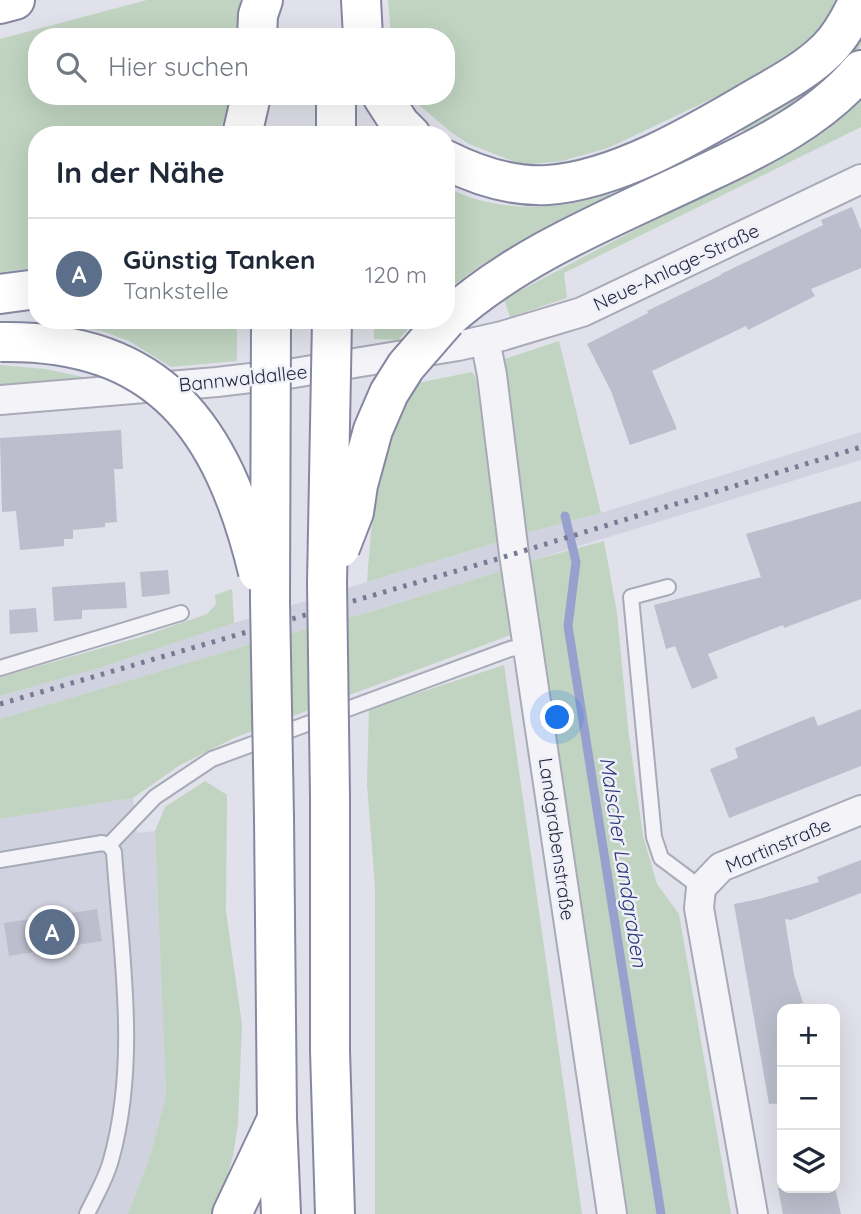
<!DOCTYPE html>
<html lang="de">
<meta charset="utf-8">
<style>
body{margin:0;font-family:Quicksand,sans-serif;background:#f6f6f7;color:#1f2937}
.controls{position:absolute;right:21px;bottom:21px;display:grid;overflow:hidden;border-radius:14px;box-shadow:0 7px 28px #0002}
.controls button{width:63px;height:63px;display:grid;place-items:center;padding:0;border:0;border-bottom:2px solid #e0e1e3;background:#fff;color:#1f2937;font:35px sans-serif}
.you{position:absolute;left:558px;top:718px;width:24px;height:24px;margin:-18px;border:5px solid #fff;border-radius:50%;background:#1a73e8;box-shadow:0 0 0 10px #1a73e833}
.badge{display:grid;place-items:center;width:46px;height:46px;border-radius:50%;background:#0b8043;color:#fff;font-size:23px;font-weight:700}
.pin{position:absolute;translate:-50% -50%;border:4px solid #fff;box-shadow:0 2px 7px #0006}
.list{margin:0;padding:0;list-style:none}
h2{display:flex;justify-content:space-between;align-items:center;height:91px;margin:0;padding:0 28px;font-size:30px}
h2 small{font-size:23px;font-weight:400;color:#747a83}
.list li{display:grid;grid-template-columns:46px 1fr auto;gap:21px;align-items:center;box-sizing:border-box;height:112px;padding:0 28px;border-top:2px solid #e0e1e3}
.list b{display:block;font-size:26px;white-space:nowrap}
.list p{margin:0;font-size:23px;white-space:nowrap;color:#747a83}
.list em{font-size:23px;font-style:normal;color:#747a83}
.icon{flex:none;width:38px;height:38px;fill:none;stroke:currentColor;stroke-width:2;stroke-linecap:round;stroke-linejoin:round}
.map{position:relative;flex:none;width:861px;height:1214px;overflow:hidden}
.search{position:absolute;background:#fff;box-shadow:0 7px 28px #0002;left:28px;top:28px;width:427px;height:77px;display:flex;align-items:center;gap:18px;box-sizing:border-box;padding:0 24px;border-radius:28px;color:#747a83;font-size:26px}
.panel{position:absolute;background:#fff;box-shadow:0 7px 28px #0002;left:28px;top:126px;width:427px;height:203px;border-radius:28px}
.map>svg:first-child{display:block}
</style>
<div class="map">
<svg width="861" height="1214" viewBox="0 0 861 1214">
<rect width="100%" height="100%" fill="#e0e1ea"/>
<path fill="#d1d2df" d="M861,432v28l-331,101 -4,-28 75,-20z
M498,542l3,29 -131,41 -136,37 -234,70v-23l99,-28 135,-45z
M133,798l4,35 18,-2 11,265 -16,60 -22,58h-128v-395z"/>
<path fill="#c0d4c1" d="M147,0h93l-1,37h-202v59h194l-12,39h-182v132l-37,6v-234z
M388,0h455l-30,44 -86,54 -3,-5 -116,55 -46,13 -39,4 -54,-21 -17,-11 -34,-29 -4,-8h32v-59h-55z
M861,31v14l-4,7 -57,52 -55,31 -5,-11z
M861,96v31l-297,146 3,25 -57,19 -6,-18 252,-133z
M446,187c50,26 111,25 163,6l3,3c-58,28 -116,55 -166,95z
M46,320h191v41l-66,6 -42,-26 -24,-9z
M374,320h42l-18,20 -24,-1z
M559,341l42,172 -75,20 -24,-173z
M0,365l45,4 48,10 -93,7z
M472,372l4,6 22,164 -131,40c4,-55 8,-109 29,-161 6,-13 14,-26 22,-38z
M604,541l13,72 11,115 15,108 14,48 22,30 52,300h-106l-95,-653z
M501,571l10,64 -277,103 -54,27 -47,33 -133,21v-100l234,-70 136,-37z
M232,589l2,34 -135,45 -99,28v-19l141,-40 66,-23 9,-10 -1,-9z
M504,665l78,549h-207v-327l-8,-103 2,-75z
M205,781l22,14 -1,116 16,113 -4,100 -5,32 -16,58h-89l22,-58 16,-60 -11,-265 10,-24z"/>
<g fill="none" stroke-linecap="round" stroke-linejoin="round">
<path stroke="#98a1cd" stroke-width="9" d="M565,516l11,46 -8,64 93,588"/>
</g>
<path fill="#bcbecd" d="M852,207l9,23v38l-50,21 4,7 -67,34 -2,-4 -94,45 25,58 -47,16 -19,-54 -24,-47 61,-31 -1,-2 74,-36v-1l102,-49 -2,-5z
M121,430l2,39h-9l3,53 -12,1v4l-32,3v9h-9v7l-44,4 -4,-39 -14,1 -2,-74z
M861,501v98l-77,29 -1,-3 -75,29 10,24 -26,11 -17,-43 -9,3 -12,-44 107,-28 -15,-43z
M168,570l2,24 -28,3 -2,-25z
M125,582l2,26 -45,2v9l-28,2 -2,-34z
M36,608l2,24 -28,2 -1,-24z
M861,709v57l-132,52 -19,-49 28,-11 -3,-10 79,-32 4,10z
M861,860v33l-70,27 -6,-1 9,56 9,28 -21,4v96l-13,1 -35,-200 25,-5 60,-17 -2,-5z
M97,909l5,32 -93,15 -5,-33z
M778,1188h57l6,26h-58z"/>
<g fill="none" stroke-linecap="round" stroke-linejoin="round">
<defs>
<path id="service" d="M668,587l-37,10 23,240 7,21 40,30
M0,668l181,-55
M109,845l46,-48 57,-38 298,-110 18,-3
M0,860l102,-17 7,2
M87,1214c8,-17 19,-35 24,-54 28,-100 10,-206 3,-308l-5,-7"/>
<path id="minor" d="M485,340l7,35 22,179 98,660
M0,400l217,-18 77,-9 164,-27 44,-10 80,-24 279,-133
M753,1214l-54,-306 2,-20 20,-21 140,-57"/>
<path id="trunk" d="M361,0l2,37
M0,4l15,-4
M257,37l1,-22 5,-15
M382,96l18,28 11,11
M242,135l9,-39
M336,135v-39
M446,160c32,16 67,27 102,25 68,-5 143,-49 201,-83 27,-16 56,-30 79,-53 14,-14 23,-32 31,-49
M0,294l37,-5
M446,320c74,-67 171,-104 260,-147 56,-26 114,-55 155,-103
M330,797v254l5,163
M274,817l3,302 4,95
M232,1214l44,-93"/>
</defs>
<use href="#service" stroke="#a8aab8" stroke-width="18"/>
<use href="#minor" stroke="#a8aab8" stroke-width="32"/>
<use href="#trunk" stroke="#8688a2" stroke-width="42"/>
<use href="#service" stroke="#f3f3f8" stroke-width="14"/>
<use href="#minor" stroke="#f3f3f8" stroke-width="28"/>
<use href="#trunk" stroke="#fff" stroke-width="38"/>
<path stroke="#787a95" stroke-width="5" stroke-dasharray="3.5 7" stroke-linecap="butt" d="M0,704l494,-144 367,-113"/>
<defs>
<path id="trunk-bridge" d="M271,320l-1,282 4,215
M0,342c160,-3 223,86 258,230
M340,548l14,-36 4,-27 15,-55 16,-37 17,-27 40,-46
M330,797l-3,-214 5,-263"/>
</defs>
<use href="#trunk-bridge" stroke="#8688a2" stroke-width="42" stroke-linecap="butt"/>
<use href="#trunk-bridge" stroke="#fff" stroke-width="38"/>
</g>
<g text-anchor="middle" stroke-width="5" stroke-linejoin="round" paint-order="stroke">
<g font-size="19" fill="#272943" stroke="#eff0f7">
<text transform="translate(676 267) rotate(-25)" y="7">Neue-Anlage-Straße</text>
<text transform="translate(243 378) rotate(-6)" y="7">Bannwaldallee</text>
<text transform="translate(557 839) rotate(82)" y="7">Landgrabenstraße</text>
<text transform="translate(778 845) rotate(-23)" y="7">Martinstraße</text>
</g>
<g font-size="21" font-style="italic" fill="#2e397a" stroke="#eff0f7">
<text transform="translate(623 862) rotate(81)" y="7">Malscher Landgraben</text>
</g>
</g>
</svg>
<div class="controls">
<button>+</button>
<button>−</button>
<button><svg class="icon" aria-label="layers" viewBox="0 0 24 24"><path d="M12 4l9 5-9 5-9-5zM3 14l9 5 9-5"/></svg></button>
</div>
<div class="you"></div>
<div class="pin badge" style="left:52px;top:932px;background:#5c6f8a">A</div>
<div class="search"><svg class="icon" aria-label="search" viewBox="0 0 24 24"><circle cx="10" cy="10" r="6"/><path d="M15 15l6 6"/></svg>Hier suchen</div>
<section class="panel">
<h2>In der Nähe<small></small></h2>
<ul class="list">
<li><span class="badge" style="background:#5c6f8a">A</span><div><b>Günstig Tanken</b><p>Tankstelle</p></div><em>120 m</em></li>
</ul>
</section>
</div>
